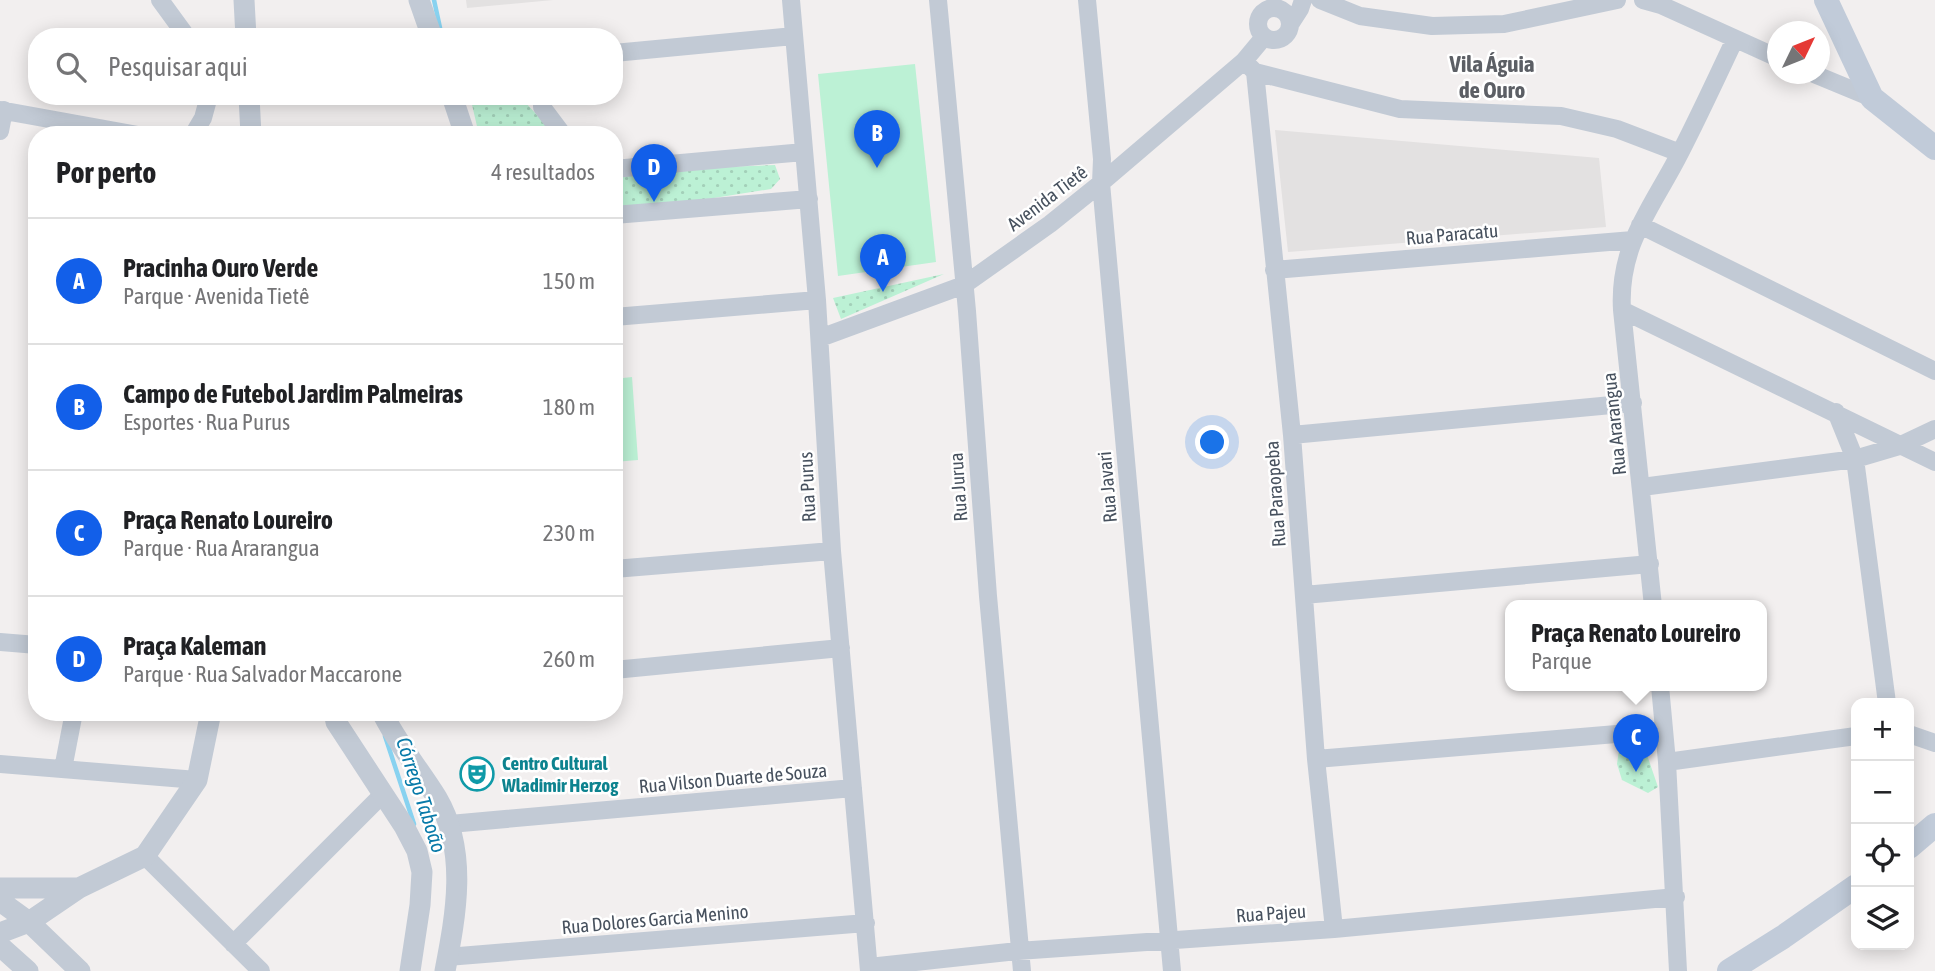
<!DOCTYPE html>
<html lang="pt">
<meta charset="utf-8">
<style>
body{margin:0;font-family:"Asap Condensed",sans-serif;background:#f2f2f2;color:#202124}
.controls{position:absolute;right:21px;bottom:21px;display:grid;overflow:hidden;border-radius:14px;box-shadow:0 4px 18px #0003}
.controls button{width:63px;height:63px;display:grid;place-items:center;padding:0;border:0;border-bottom:2px solid #e0e0e0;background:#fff;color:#202124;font:35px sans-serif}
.compass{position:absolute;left:1767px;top:21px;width:63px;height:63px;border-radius:50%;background:#fff;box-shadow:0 4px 18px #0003;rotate:47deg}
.you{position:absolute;left:1213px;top:443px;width:24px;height:24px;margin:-18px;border:5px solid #fff;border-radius:50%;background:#1a73e8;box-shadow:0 0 0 10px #1a73e833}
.badge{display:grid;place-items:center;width:46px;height:46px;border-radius:50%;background:#125fe9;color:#fff;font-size:23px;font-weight:700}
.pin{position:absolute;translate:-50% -58px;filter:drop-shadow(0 2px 4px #0008)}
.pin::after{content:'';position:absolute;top:37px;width:24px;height:21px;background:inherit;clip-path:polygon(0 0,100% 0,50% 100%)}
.popup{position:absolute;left:1505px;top:600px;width:262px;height:91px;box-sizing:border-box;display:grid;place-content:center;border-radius:14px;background:#fff;filter:drop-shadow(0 2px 5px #0005);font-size:23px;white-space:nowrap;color:#757577}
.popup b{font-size:26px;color:#202124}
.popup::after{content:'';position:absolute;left:50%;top:100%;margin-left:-14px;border:14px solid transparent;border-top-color:#fff}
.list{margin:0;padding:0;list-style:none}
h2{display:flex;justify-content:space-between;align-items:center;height:91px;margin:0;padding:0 28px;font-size:30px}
h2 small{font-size:23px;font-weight:400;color:#757577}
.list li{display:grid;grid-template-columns:46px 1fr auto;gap:21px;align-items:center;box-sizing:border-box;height:126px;padding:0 28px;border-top:2px solid #e0e0e0}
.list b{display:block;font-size:26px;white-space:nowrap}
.list p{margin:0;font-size:23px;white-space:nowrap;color:#757577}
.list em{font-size:23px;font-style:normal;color:#757577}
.icon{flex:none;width:38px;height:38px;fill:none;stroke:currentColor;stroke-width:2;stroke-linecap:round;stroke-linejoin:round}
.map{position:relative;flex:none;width:1935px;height:971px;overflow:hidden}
.search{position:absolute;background:#fff;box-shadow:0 4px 18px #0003;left:28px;top:28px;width:595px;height:77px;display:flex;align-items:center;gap:18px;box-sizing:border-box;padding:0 24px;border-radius:28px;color:#757577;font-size:26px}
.panel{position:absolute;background:#fff;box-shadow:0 4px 18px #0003;left:28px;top:126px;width:595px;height:595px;border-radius:28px}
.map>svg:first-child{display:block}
</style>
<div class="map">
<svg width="1935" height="971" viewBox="0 0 1935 971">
<defs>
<pattern id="park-dots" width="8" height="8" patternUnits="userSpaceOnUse" patternTransform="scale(1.75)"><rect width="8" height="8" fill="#bcf1d5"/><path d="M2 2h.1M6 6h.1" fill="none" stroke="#a3d0b9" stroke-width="1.8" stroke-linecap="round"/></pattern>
</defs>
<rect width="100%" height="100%" fill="#f2efef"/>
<path fill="#e3e1e1" d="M466,0h87l-86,8z
M1275,130l324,28 7,69 -318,25z"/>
<path fill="#bcf1d5" d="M915,64l21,198 -98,14 -20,-202z
M632,377l6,83 -24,2v-83z"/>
<path fill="url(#park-dots)" d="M470,96h37l16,4 33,35h-77z
M775,165l5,14 -9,10 -157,25v-43z
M944,274l-103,45 -8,-21z
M1645,749l13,38 -10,6 -26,-13 -5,-16 2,-14z"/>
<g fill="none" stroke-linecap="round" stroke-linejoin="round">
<path stroke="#88d2f0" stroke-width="4.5" d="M434,0l8,37
M385,736l29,88"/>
<path stroke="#c2cad5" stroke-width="18" d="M160,0l27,37
M791,0l26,300 15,251 37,420
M938,0l29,311 21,285 34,375
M1087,0l15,159 -1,24 71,788
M1320,0l40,16 72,10 72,-2 113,-24
M1643,0l18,5 117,53
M1258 24a16 16 0 1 1 32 0a16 16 0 1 1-32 0Z
M1291,23l9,-14 3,-9
M614,53l180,-17
M1244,61l11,11 37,363 24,324 18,170
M1255,72l145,37 161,7 56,13 63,24
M1814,74l58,24
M542,96v11l21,28
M0,110l138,25
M0,131l4,-21
M193,135l10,-17 6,-22
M614,169l190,-17
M614,215l195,-16
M1640,225l295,146
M1274,270l359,-30
M1622,310l313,152
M614,317l203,-17
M820,338l144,-53 86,-61 51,-41 143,-122 20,-24
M1836,412l19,47 32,244
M1292,435l341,-32
M1642,487l213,-28 44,-13 36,-17
M614,569l218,-18
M1304,595l346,-31
M1653,606l-31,-296c-4,-66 31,-103 59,-159 19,-37 36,-74 54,-112
M0,642l37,3
M614,670l227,-22
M1660,686l7,76 11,209
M1909,734l26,9
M1316,759l348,-29
M1667,762l189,-26
M0,764l197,16
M63,769l11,-57
M450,824l403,-36
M145,856l116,115
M233,944l149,-149
M447,957l419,-34
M869,967l149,-16 316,-22 342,-32"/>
<path stroke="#c2cad5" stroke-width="21" d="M244,0l2,37
M419,0l13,37
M249,96l2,39
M452,96l13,39
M334,712l2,10 68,104 13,25 5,21 -2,33 -10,66
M382,712c14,30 38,58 55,86 31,53 19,116 8,173
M0,888h79
M0,901l29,21 51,49
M0,933l29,-11 50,-34 66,-32 52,-76 14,-68
M0,946l28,25"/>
<path stroke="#c1cbd9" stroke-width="24" d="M1826,0l46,98 63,50
M1909,847l26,-22
M1729,971l54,-34 73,-51"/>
</g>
<defs>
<symbol id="theatre-ring" viewBox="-11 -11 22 22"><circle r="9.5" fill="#fff" stroke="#0f9aa8" stroke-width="1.5"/><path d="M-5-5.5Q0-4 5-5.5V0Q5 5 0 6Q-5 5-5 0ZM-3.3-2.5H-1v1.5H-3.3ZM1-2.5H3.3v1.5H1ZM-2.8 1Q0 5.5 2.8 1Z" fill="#0f9aa8"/></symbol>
</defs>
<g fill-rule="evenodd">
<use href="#theatre-ring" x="458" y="755" width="38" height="38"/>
</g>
<g text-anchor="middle" stroke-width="5" stroke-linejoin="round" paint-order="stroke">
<g font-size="19" fill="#47515e" stroke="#fff">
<text transform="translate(1047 198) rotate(-37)" y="7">Avenida Tietê</text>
<text transform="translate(1452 234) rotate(-5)" y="7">Rua Paracatu</text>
<text transform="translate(1614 424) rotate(-96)" y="7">Rua Ararangua</text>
<text transform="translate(807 487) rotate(-93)" y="7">Rua Purus</text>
<text transform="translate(958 487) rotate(-94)" y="7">Rua Jurua</text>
<text transform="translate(1107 487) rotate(-95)" y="7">Rua Javari</text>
<text transform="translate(1275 494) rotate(-94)" y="7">Rua Paraopeba</text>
<text transform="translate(733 778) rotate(-5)" y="7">Rua Vilson Duarte de Souza</text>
<text transform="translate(1271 913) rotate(-4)" y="7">Rua Pajeu</text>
<text transform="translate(655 919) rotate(-5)" y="7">Rua Dolores Garcia Menino</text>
</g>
<g font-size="19" font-weight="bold" fill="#0d838f" stroke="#fff" text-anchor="start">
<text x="502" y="770">Centro Cultural<tspan x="502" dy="22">Wladimir Herzog</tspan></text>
</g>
<g font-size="21" font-style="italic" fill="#087aa9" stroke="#fff">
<text transform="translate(421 795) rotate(72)" y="7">Córrego Taboão</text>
</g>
<g font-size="23" font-weight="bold" fill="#5c5f65" stroke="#fff">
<text x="1492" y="72">Vila Águia<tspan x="1492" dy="26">de Ouro</tspan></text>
</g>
</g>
</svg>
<div class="controls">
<button>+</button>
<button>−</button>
<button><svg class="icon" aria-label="locate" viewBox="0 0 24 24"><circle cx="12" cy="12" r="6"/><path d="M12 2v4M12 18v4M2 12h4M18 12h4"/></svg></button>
<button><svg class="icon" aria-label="layers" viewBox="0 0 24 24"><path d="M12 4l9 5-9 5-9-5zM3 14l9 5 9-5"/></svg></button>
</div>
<svg class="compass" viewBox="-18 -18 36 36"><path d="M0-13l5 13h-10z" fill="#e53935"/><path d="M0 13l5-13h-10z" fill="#757577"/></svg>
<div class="you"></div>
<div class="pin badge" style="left:883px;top:292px">A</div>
<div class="pin badge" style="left:877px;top:168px">B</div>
<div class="pin badge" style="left:1636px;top:772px">C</div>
<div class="popup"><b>Praça Renato Loureiro</b>Parque</div>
<div class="pin badge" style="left:654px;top:202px">D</div>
<div class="search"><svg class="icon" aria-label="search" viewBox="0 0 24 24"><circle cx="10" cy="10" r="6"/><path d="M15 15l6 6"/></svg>Pesquisar aqui</div>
<section class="panel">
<h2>Por perto<small>4 resultados</small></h2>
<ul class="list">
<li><span class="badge">A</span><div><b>Pracinha Ouro Verde</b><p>Parque · Avenida Tietê</p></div><em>150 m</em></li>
<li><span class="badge">B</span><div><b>Campo de Futebol Jardim Palmeiras</b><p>Esportes · Rua Purus</p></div><em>180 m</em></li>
<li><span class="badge">C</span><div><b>Praça Renato Loureiro</b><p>Parque · Rua Ararangua</p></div><em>230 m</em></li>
<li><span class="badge">D</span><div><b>Praça Kaleman</b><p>Parque · Rua Salvador Maccarone</p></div><em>260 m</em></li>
</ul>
</section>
</div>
